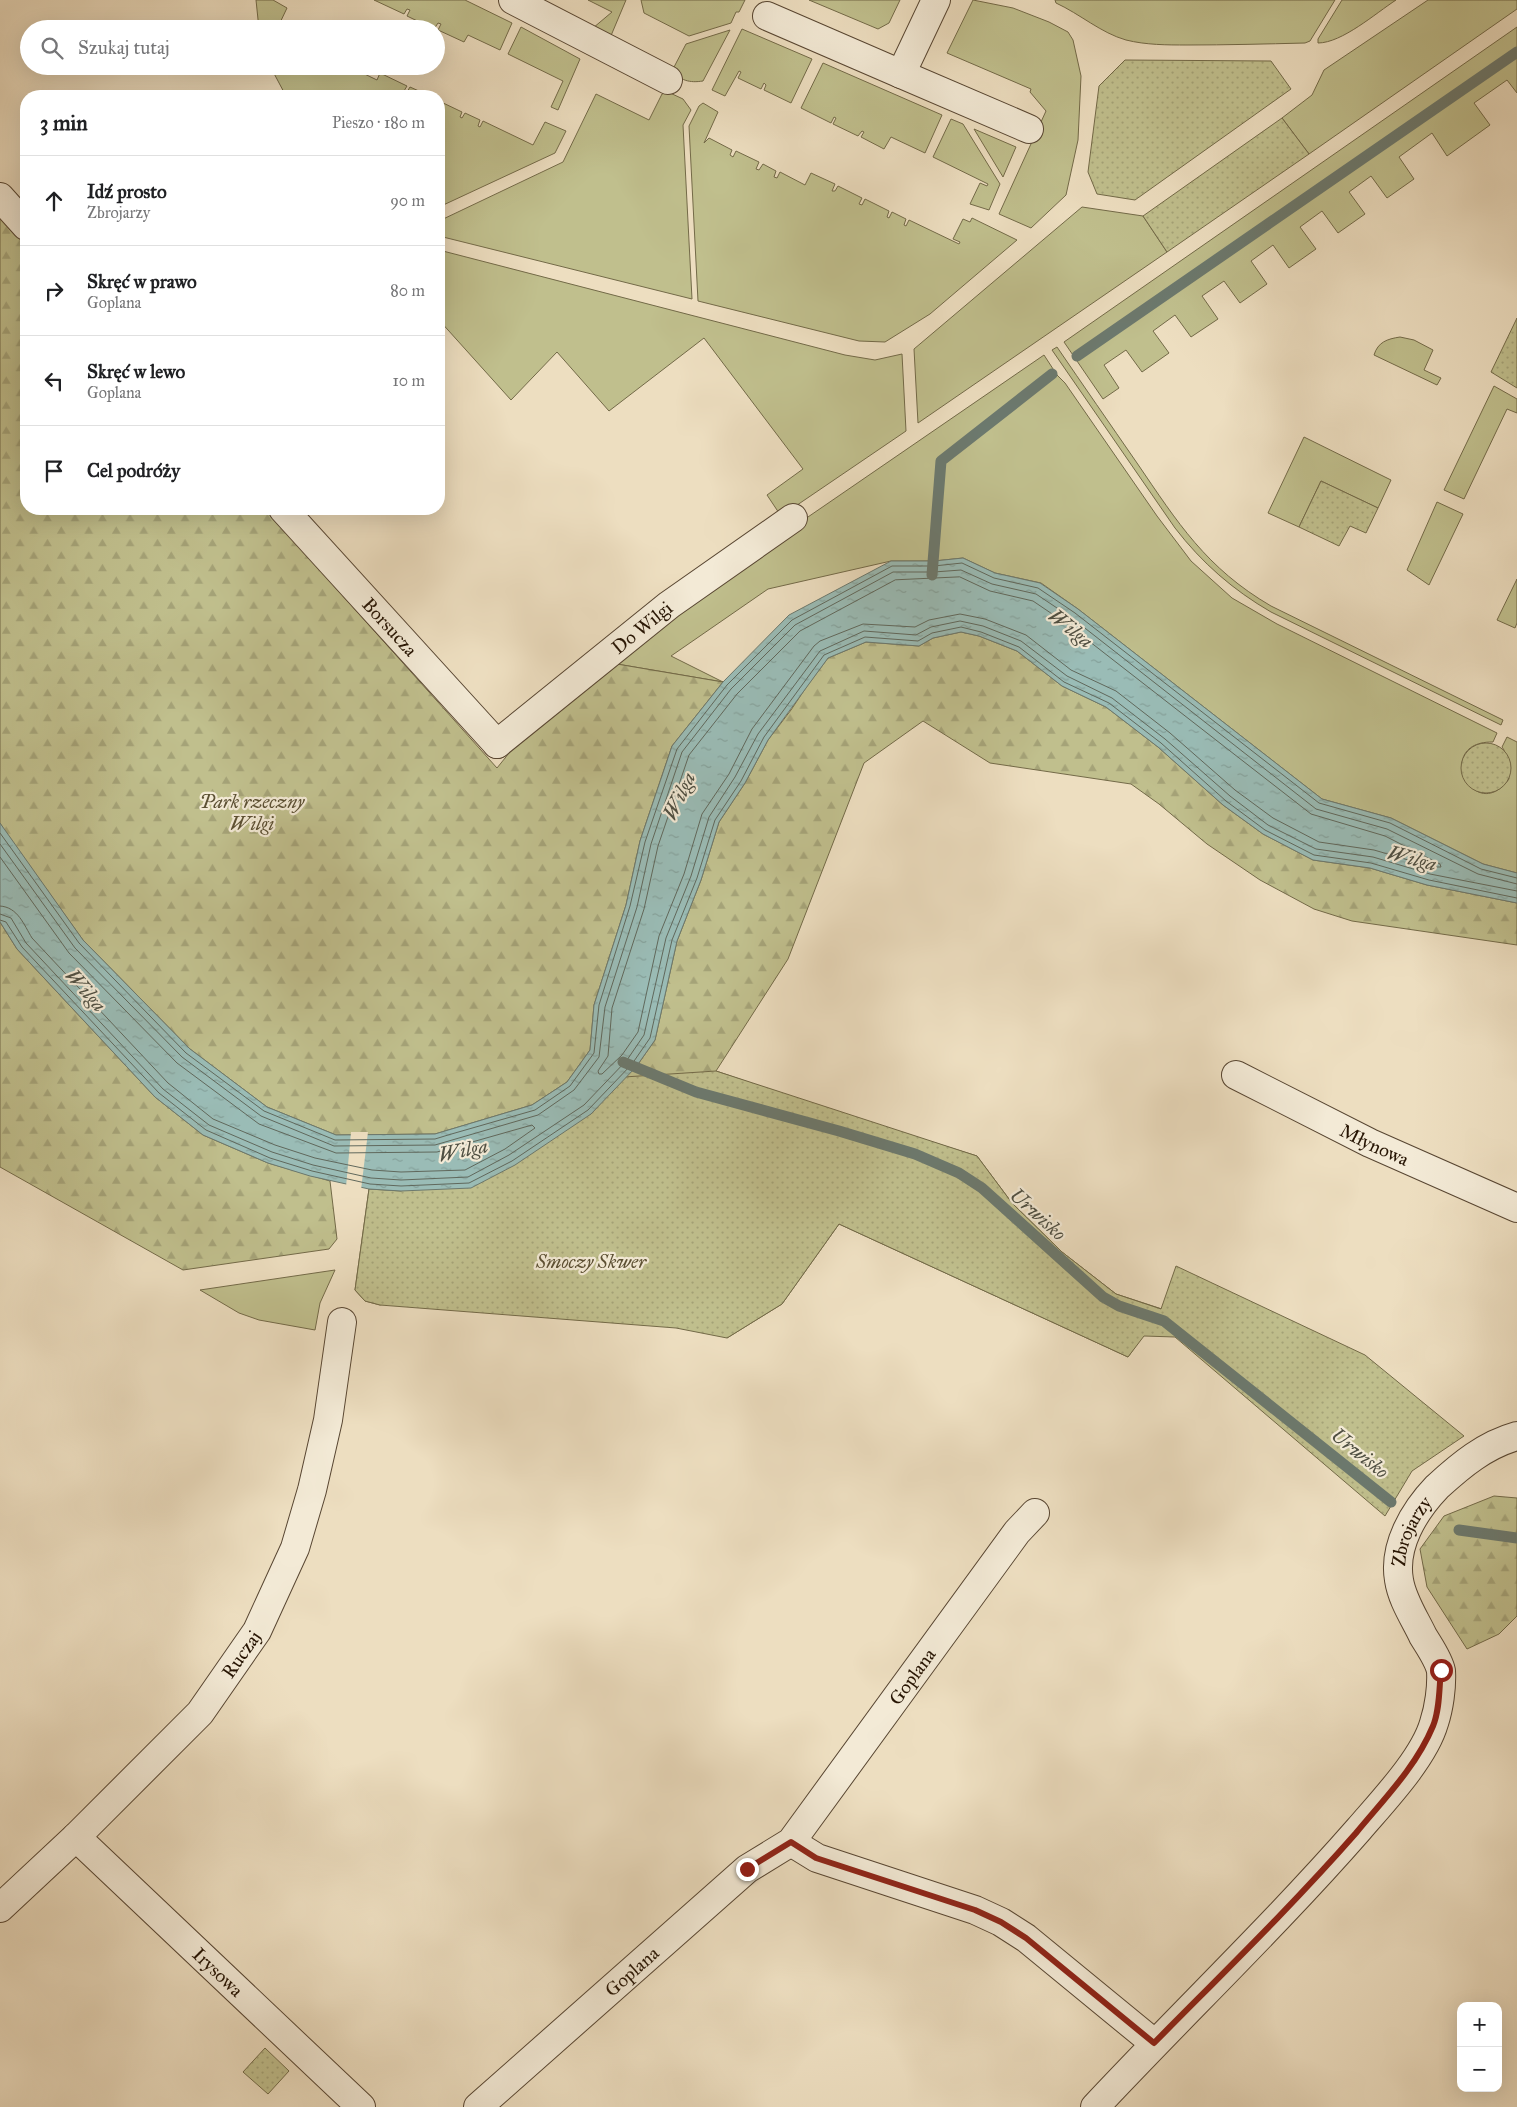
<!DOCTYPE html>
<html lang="pl">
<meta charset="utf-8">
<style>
body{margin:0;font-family:"IM FELL Great Primer",serif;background:#f2f2f2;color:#202124}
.controls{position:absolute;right:15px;bottom:15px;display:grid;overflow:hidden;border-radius:10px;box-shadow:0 5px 20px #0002}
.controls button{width:45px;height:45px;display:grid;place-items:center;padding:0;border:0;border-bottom:1px solid #e0e0e0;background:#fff;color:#202124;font:25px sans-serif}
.stop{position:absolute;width:15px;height:15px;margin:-11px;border:4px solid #8f2418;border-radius:50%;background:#fff}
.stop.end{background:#8f2418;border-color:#fff;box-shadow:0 1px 5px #0008}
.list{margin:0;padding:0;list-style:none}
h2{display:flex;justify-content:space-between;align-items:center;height:65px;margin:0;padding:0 20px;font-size:21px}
h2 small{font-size:16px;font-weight:400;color:#757577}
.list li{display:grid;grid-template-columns:32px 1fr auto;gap:15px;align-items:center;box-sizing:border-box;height:90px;padding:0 20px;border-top:1px solid #e0e0e0}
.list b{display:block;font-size:19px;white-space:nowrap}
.list p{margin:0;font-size:16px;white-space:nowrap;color:#757577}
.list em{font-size:16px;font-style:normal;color:#757577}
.icon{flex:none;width:28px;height:28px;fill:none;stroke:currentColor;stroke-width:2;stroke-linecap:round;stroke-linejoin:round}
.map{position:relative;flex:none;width:1517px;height:2107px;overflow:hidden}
.search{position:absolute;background:#fff;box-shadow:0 5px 20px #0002;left:20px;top:20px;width:425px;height:55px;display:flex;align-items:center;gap:12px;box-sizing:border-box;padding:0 18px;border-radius:28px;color:#757577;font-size:19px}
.panel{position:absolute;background:#fff;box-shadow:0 5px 20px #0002;left:20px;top:90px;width:425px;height:425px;border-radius:20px}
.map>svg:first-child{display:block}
</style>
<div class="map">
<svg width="1517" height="2107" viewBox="0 0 1517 2107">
<defs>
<pattern id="forest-firs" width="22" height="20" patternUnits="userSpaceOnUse" patternTransform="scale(1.25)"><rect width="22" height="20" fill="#c0bf8d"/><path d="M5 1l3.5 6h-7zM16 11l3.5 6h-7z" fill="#a5a378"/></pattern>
<pattern id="park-dots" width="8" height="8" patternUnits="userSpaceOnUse" patternTransform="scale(1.25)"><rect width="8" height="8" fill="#c0bf8d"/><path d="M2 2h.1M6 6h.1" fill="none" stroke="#a5a378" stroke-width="1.8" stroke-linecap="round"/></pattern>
<pattern id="water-ripples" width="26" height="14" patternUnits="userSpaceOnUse" patternTransform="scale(1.25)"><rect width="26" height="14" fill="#9abcb6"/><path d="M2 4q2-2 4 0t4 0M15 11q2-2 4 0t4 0" fill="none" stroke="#85a19b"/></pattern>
</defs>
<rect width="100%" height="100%" fill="#eddec0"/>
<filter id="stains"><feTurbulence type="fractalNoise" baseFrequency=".004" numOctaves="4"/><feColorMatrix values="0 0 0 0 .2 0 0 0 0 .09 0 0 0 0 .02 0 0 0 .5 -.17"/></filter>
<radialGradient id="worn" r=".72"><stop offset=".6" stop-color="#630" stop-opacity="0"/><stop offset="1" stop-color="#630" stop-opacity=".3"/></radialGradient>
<path fill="#c0bf8d" stroke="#736a48" d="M256,0h17l14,8 -10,21h-18z
M374,0h91l47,23 -12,27 -32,-15 -4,7 -26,-12 3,-6 -3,-1 -4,6 -27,-13 3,-6 -3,-1 -3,5z
M588,0h38l-16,38 -17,-10 19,-16z
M641,0h104l-6,12h-3l-5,11 -42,13 -45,-23z
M809,0h91l-11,23 -11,6z
M973,0l40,8 36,14 19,10 5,8 8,36 -3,64 -12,55 -35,33 -32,-14 47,-103 -16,-19 1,-3 -84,-36z
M1055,0h280l-25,41 -5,2c-39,1 -79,2 -118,2 -20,0 -41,0 -61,-5 -25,-7 -46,-26 -70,-37z
M1342,0h54c-20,13 -54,43 -78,43v-4z
M1428,0h89v9l-208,145 -27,-36 30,-23 12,-25z
M521,27l59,32 -22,51 -7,-3 12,-26 -55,-27z
M1517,27v66l-10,-13 -33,23 16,22 -43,31 -15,-23 -33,24 15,22 -27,19 -16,-22 -22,16 16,22 -27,19 -16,-22 -22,16 16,22 -27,19 -16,-23 -22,16 16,23 -27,19 -16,-22 -22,15 16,23 -27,18 -16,-22 -22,16 16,22 -27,19 -16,-22 -22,15 15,23 -16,11 -39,-57z
M742,29l70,30 -21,44 -27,-13 2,-5 -2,-2 -3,6 -23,-11 3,-6 -2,-1 -14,25 -13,-6z
M730,30l-27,51c-13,2 -24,0 -30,-12l13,-25z
M823,63l119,52 -17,38 -34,-16 -7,12 -23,-12 3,-5 -2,-1 -4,5 -25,-12 3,-6 -2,-1 -3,6 -30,-15z
M270,66h76l-1,6 2,1 3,-6 27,13 3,-7 27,13 -3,5 3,1 3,-5 20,9h-144z
M668,92l15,7 8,11 -8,15 9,174 -253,-63v-15l124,-59 33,-68 53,26 13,-26z
M439,101l23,11 -2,5 2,1 3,-5 15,7 -2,6 2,1 3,-6 50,24 12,-23 21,9 -11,22 -116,54z
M703,103l15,9 -14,31 5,-5 23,12 -2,5 3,2 3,-6 23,11 -3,7 3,1 4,-6 13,7 -2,6 3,1 3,-6 25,13 6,-12 24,11 -3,7h3l3,-5 24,12 -3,6 3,1 3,-6 24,12 -2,6 2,1 3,-6 14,7 -2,6 2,1 3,-6 50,24 1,-2 -7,-3 10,-20 7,3 2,-4 45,22 -87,74 -45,28 -26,-1 -161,-40 -9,-175 10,-20z
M951,119l12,5 37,60 -11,26 -19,-6 10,-21 7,3 1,-2 -55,-27z
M974,129l42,18 -13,30z
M1082,207l61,9 24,36 -249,171 -4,-74z
M439,250l406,105 30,5 27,-6 4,77 -125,85 -14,-21 36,-26 -99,-131 -95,73 -52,-59 -46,48 -72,-80z
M1400,337l14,3 19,10 -9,20 17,8 -4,7 -63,-30c4,-13 13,-16 26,-18z
M1057,347c26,38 53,77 80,116 41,60 69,105 134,143l232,114 -2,5 -230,-113c-38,-22 -69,-49 -96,-84l-123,-178z
M1044,355l13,20 8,8 92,133 34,45 41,37 45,26 220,109 -4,9c-61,-1 -19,85 16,37l-5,-29 -2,-3 5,-10 10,5v131l-34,-9 -92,-46 -69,-19 -244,-190 -37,-26 -46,-10 -32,-15 -29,3h-43l-123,28 -97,67 52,26 -112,-19 60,-52z
M1494,386l23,13v14l-10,-4 -43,90 -20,-9z
M1304,437l87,43 -13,28 -57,-27 -22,46 -31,-14z
M1437,502l26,12 -34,71 -22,-15z
M1517,579v44l-2,5 -18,-8z
M335,1270l-15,33 -5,27 -56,-10 -20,-7 -39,-23z"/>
<path fill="url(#forest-firs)" stroke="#736a48" d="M0,213l26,29v267h239l232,259 21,-26 93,-79 112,19 -51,64 -32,95 -14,64 -32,100 -4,45 -23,32 -35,23 -97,29 -99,1 -69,-28 -77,-58 -107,-109 -80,-111 -3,-6z
M961,632l18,4 38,15 45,35 44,21 52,40 65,58 40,29 50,26 57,8 57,17 90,18v42l-165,-24 -38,-12 -54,-29 -53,-36 -48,-40 -28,-20 -141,-21 -67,-42 -59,42 -76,196 -72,112 117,40 144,45 35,47 50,49 54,42 46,15 -34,48 -289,-133 -57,80 -55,34 -54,-102 -293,69 -15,-4 -10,-11 14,-101 32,2 223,-114 12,-10 19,-27 22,-99 24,-61 18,-58 26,-39 23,-43 23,-30 16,-24 21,-28 38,-16 53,4 14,-8z
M0,922l17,27 138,148 48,38 65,28 62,18 7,58 -8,10 -146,21 -183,-103z
M1494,1496l23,2v118l-18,18 -32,15 -40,-62 -7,-38 24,-33z"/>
<path fill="url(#park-dots)" stroke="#736a48" d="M1125,60l146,1 20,28 -156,111 -38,-6 -9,-22 11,-86z
M1282,118l27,36 -142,98 -24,-36z
M1517,318v70l-26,-16z
M1321,481l57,27 -12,25 -16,-7 -11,20 -40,-19z
M1461 768a25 25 0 1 1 50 0a25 25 0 1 1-50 0Z
M716,1071l261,85 35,47 50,49 54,42 45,15 15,-43 189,89 99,81 -52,35 -27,45 -210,-179 -31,-1 -16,21 -289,-133 -57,80 -55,34 -51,-10 -296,-23 -15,-4 -10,-11 14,-101 32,2 190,-77 33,-37z
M265,2048l24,23 -21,23 -25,-22z"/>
<path fill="url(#water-ripples)" stroke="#6c796e" d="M963,558l32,15 45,10 38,26 244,190 69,19 92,46 34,9v30l-90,-18 -57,-17 -57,-8 -50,-26 -40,-29 -65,-58 -52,-40 -44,-21 -45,-35 -38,-15 -18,-4 -28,6 -14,8 -53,-4 -38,16 -60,82 -23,43 -26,39 -18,58 -24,61 -22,99 -19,27 -45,47 -76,51 -44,23 -70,3 -32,-2 -59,-13 -42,-13 -65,-28 -48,-38 -138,-148 -17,-27v-99l83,117 107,109 77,58 69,28 99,-1 97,-29 35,-23 23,-32 4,-45 32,-100 14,-64 32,-95 51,-64 66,-67 102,-54h43z"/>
<path fill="#eddec0" d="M351,1132h17l-7,58 -15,-3z"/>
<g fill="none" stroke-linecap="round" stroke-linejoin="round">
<path stroke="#60685c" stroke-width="1" d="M960,577l30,14 43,10 34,23 244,190 74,22 55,28 1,3h-9l-58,-17 -55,-8 -46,-24 -38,-28 -65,-57 -54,-42 -45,-21 -45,-35 -41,-16 -25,-5 -31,6 -14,7 -52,-3 -43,17 -6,5 -62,83 -23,45 -27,40 -18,60 -25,62 -21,96 -16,23 -20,19h-3l-1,-3 10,-15 4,-48 32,-99 14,-63 31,-91 48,-61 63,-63 95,-51z
M0,833l79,110 107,110 78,58 71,29 100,-1 13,-4 87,-25 35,-24 24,-33 5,-48 31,-99 15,-64 32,-93 50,-64 65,-65 100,-54h42l28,-3 32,15 44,10 37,25 244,190 71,20 91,46 36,9
M0,844l75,104 107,109 79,59 73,30 101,-1 103,-30 36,-25 25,-33 6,-50 32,-100 14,-63 31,-92 49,-63 64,-64 98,-53h41l27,-2 31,14 44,10 36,24 244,191 71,20 91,45 39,10
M0,857l69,96 108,110 82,61 77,29 101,-1 95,-27 3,3 -30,21 -40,21 -64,2 -29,-2 -57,-12 -40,-13 -62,-26 -45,-36 -136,-145c-8,-13 -14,-31 -32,-32
M0,914l11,4 15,25 137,146 46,36 63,27 41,13 58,13 30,2 67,-3 41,-22 75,-50 43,-45 17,-25 22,-97 25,-62 18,-59 26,-40 23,-43 62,-83 44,-20 52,4 15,-8 29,-6 23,5 38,15 46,35 45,22 53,41 65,57 38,29 48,24 57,8 57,17 87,17
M0,920l6,2 16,25 137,146 47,37 64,28 42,13 58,13 31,2 68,-3 43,-22 76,-51 44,-46 18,-26 22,-98 25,-62 18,-58 26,-39 23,-44 60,-82 41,-18 53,4 14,-8 29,-6 20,5 38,15 45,35 45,21 52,40 65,58 39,29 49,25 57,8 58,17 88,18"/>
<path stroke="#6c796e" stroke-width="11" d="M1077,356l440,-304
M932,575l9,-114 111,-87
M623,1062l73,30 143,39 76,23 44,19 23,15 121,109 16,9 45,15 227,181
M1459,1530l58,8"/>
<defs>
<g id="pedestrian">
<path id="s1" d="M497,744l172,-139 124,-87"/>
</g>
<g id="minor">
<path d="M513,0l155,80"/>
<path d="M936,0l-35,74 128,55"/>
<path d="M767,16l134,58"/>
<path d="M0,197l26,29"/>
<path id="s2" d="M283,509l214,235"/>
<path id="s3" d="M1236,1075l134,68 147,65"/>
<path id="s4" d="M76,1837l285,270"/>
<path d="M791,1842l26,16 158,52 26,12 25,16 128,105"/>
<path id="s5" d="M0,1908l76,-71 124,-124 57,-82 38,-83 17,-58 16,-70 14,-98"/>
<path id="s6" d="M478,2107l269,-238 44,-27 226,-310 18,-19"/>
<path id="s7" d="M1095,2107c87,-93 180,-182 264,-278 24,-28 65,-71 75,-106 5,-15 8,-36 7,-52 -2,-11 -12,-25 -18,-35 -8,-17 -21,-36 -24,-56 -6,-34 15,-69 38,-93 24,-22 48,-42 80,-51"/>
</g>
</defs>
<use href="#pedestrian" stroke="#584632" stroke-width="30"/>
<use href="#minor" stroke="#584632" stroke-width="30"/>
<use href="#pedestrian" stroke="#f3ead6" stroke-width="28"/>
<use href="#minor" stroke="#f3ead6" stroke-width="28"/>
</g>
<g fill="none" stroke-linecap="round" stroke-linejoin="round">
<path stroke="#8f2418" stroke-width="6" d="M747,1869l44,-27 25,16 159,52 26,12 25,16 128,105c68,-69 138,-137 202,-210 28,-34 60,-66 77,-107 7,-17 6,-38 8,-56"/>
</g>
<g text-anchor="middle" stroke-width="4.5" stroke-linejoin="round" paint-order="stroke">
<g font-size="19" fill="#261403" stroke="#f3ead6">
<text dy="7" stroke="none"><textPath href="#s2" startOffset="159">Borsucza</textPath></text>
<text dy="7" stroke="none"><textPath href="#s1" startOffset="186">Do Wilgi</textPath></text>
<text dy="7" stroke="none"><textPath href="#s3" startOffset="155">Młynowa</textPath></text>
<text dy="7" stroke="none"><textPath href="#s7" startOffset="719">Zbrojarzy</textPath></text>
<text dy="7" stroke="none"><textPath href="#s5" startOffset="351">Ruczaj</textPath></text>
<text dy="7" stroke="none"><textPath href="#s6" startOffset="616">Goplana</textPath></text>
<text dy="7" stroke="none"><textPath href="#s6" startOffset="205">Goplana</textPath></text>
<text dy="7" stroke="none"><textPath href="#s4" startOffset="196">Irysowa</textPath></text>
</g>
<g font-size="19" font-style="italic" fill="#5c5033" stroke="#f3ead6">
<text x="252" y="808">Park rzeczny<tspan x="252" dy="22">Wilgi</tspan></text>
<text x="591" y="1268">Smoczy Skwer</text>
</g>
<g font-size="20" font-style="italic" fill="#4f4f42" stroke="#f3ead6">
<text transform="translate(1071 628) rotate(38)" y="7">Wilga</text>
<text transform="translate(679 796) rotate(-65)" y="7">Wilga</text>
<text transform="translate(1412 858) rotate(14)" y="7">Wilga</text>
<text transform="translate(86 990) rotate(48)" y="7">Wilga</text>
<text transform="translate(463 1150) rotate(-12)" y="7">Wilga</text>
<text transform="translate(1038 1214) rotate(42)" y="7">Urwisko</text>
<text transform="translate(1360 1453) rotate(39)" y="7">Urwisko</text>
</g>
</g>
<rect width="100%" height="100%" filter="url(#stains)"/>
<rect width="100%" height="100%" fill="url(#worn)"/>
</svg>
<div class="controls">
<button>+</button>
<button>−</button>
</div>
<div class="stop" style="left:1441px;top:1670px"></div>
<div class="stop end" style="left:747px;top:1869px"></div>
<div class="search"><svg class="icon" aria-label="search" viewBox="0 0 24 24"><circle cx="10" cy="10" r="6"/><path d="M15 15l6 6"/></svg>Szukaj tutaj</div>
<section class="panel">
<h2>3 min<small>Pieszo · 180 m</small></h2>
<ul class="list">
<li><svg class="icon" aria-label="ahead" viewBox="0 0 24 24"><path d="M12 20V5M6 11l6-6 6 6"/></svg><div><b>Idź prosto</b><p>Zbrojarzy</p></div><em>90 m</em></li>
<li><svg class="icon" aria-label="right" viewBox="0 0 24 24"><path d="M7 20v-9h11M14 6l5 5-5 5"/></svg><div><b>Skręć w prawo</b><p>Goplana</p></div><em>80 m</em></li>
<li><svg class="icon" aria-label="left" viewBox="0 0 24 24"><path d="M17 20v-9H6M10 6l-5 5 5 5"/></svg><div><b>Skręć w lewo</b><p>Goplana</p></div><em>10 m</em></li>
<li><svg class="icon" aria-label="arrive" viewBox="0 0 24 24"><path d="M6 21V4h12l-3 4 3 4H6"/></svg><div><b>Cel podróży</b></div></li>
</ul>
</section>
</div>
